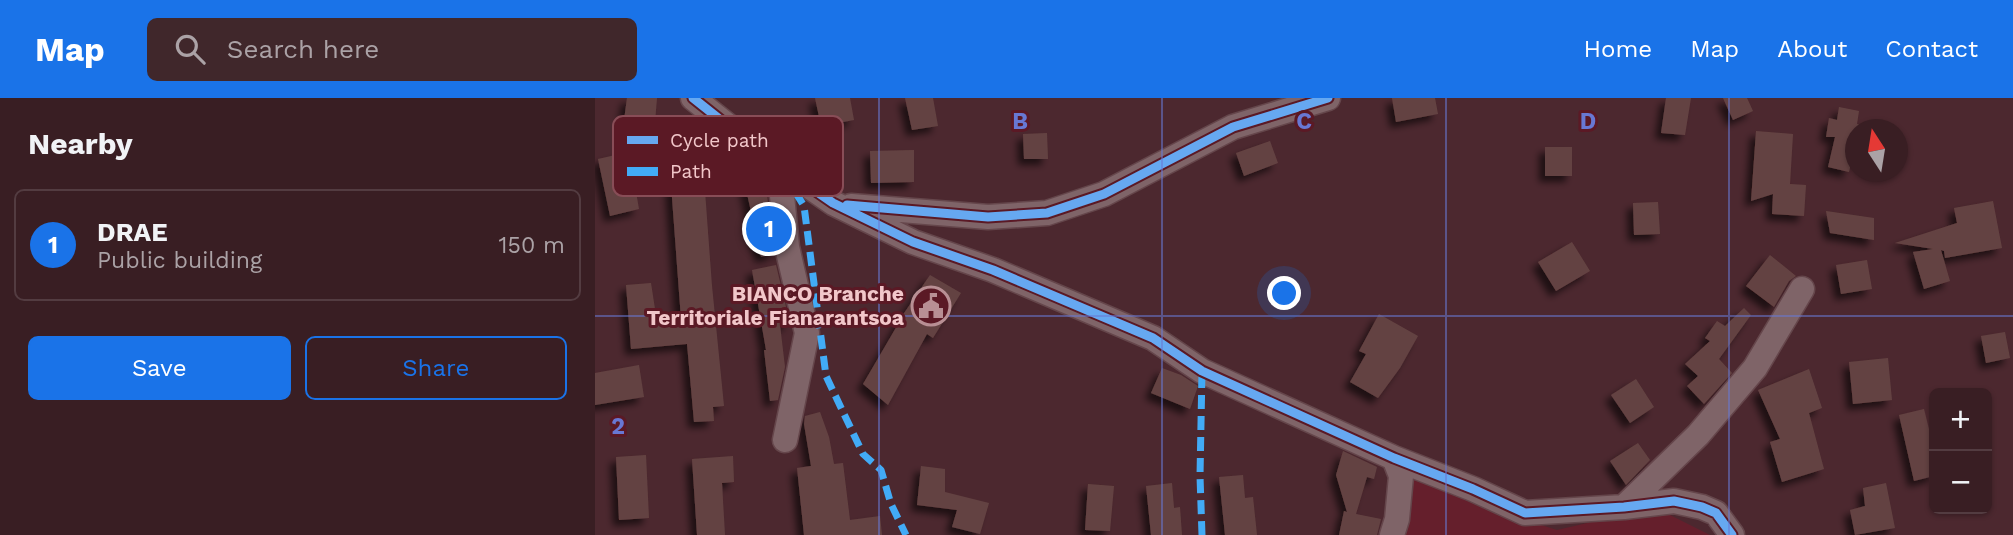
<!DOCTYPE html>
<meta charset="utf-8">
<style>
body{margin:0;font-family:"Work Sans",sans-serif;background:#40272b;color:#f1f3f6}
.controls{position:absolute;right:21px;bottom:21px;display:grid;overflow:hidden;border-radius:10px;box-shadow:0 2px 5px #0004}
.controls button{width:63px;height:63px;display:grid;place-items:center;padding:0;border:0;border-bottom:2px solid #533c41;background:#391e23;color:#f1f3f6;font:35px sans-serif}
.compass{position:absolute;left:1250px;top:21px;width:63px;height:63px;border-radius:50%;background:#391e23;box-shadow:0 2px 5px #0004;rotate:348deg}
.you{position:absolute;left:690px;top:196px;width:24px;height:24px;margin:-18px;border:5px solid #fff;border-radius:50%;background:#1a73e8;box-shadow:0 0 0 10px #1a73e833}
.badge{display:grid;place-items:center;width:46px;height:46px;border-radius:50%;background:#1a73e8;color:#fff;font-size:23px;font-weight:700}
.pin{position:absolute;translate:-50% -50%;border:4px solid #fff;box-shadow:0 2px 7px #0006}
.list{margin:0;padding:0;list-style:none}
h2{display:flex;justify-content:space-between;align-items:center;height:91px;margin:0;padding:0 28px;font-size:30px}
h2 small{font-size:23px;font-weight:400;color:#aba2a6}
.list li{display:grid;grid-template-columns:46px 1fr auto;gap:21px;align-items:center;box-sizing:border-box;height:112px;margin:0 14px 14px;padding:0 14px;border:2px solid #533c41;border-radius:10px}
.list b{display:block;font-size:26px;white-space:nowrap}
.list p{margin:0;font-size:23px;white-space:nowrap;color:#aba2a6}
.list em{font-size:23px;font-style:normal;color:#aba2a6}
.actions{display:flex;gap:14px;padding:21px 28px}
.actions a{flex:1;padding:16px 0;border:2px solid #1a73e8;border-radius:10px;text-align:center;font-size:24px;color:#1a73e8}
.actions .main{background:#1a73e8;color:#fff}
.icon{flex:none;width:38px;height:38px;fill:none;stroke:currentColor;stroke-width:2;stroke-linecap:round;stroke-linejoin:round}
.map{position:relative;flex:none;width:1418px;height:437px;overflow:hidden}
header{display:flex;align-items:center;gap:42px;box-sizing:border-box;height:98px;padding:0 35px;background:#1a73e8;color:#fff}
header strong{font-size:33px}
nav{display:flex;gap:38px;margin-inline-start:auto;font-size:24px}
.search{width:490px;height:63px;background:#40272b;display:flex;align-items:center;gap:18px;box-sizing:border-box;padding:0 24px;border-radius:10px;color:#aba2a6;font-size:26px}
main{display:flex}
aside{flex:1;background:#391e23}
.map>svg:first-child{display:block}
</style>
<header>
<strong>Map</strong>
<div class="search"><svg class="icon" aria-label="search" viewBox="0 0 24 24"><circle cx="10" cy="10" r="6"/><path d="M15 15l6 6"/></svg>Search here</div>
<nav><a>Home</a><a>Map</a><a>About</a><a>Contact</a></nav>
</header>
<main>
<aside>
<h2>Nearby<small></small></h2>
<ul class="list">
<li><span class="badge">1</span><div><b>DRAE</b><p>Public building</p></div><em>150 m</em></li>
</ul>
<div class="actions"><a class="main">Save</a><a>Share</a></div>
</aside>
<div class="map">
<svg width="1418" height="437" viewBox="0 0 1418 437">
<defs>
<filter id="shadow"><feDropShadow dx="-6" dy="6" stdDeviation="3.5" flood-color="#0009"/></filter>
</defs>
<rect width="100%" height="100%" fill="#4c282f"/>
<path fill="#651f2c" d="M806,378l17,2 54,25 85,27 43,-10 64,-8 46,23h-318z"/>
<path fill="#644342" filter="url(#shadow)" d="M32,0h30l-2,24 -31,-2z
M220,0h35l4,22 -33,6z
M310,0h28l5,28 -26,4z
M797,0h43l3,16 -42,8z
M1071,0h25l-6,37 -24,-2z
M1128,0h24l6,13 -20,9z
M1244,9l20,4 -2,13 25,5 -26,1 -3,16h2l-6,26 -21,-5 7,-30h-9l3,-19 8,2z
M1161,33l37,3 -3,50 16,1 -2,31 -32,-2 1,-20 -22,7z
M452,35l1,26h-24l-1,-25z
M119,36l51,40 8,80 -12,3 -21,-95 -39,-25 11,149 12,120 -11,1 1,14 -20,1 -7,-78 -56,5 -5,-64 25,-2 6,39 24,-3 -13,-175z
M675,43l8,22 -34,13 -8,-23z
M950,49h27v29h-27z
M319,52v32l-43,1 -1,-32z
M34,54l10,57 -29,7 -12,-57z
M1398,103l9,47 -57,10 -1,-7 -3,-1 9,31 -26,8 -11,-37 20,-3 -38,-6 62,-20 -3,-15z
M1063,104l2,32 -26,1 -1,-32z
M1231,113l48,7v22l-44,-7z
M977,144l18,29 -34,20 -18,-29z
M1175,157l26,21 -7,5 -15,26 -28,-21z
M1272,162l5,29 -31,5 -5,-29z
M181,167l14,59 -10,1 5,42 -7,33 -8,1 -6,-51h2l-14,-80z
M335,177l31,18 -28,45 -6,-4 -39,71 -25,-21 38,-65h-1z
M1149,210l7,7 -32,44 13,14 -28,31 -17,-18 11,-10 -13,-12 25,-23 -5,-3 12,-17 8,5z
M784,216l39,22 -18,32 -22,30 -28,-16 16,-28 -7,-3z
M1410,234l5,26 -24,5 -5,-27z
M1293,260l4,42 -39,4 -4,-42z
M44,267l5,32 -49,8v-32z
M567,270l19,7 17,11 -8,23 -39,-16z
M1214,271l13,39 -13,5 15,56 -42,13 -12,-40 10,-3 -22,-49z
M1041,281l18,28 -24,16 -19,-28z
M1329,311l5,20 5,-2v49l-20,5 -15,-66z
M225,314l9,25 5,27 9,-1 7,57 30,-4 2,19h-78l-7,-67 14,-2 -7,-42 1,-8z
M1043,345l12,17 -24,25 -16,-24z
M748,353l34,16 -3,12 -7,-2 -11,37 25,5 -4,16h-38l5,-24 3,1 -11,-37z
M51,357l3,63 -30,2 -3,-63z
M138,358l1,26 -12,1 3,52h-28l-5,-76z
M326,368l24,3v23l44,11 -9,31 -28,-7 5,-17 -40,-5z
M648,377l2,23 8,-1 4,38h-32l-6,-58z
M577,385l2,25 6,-1 2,28h-31l-5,-49z
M1291,385l9,45 -40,7 -5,-25 15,-4 -2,-18z
M493,386l26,2 -4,45 -25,-1z"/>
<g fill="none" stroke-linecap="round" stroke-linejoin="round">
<defs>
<path id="minor" d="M98,0l78,62 62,43 80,39 80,28 160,68 49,33 192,87 79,31 52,24 99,-6 50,-6 28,6 14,6 16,22
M184,67l8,82 20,86 -22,107
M256,108l137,11 59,-4 57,-19 129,-67 95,-29
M1029,409l74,-72 57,-67 47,-79
M797,437l5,-16 4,-43 -7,-18"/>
</defs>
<use href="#minor" stroke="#65464b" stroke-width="27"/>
<use href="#minor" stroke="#7f6468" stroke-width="24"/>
<path stroke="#42abf6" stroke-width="7" stroke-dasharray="14 7" stroke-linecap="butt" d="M189,76l20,32 22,170 37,78 18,16 10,34 15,31
M607,437l-2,-59 2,-105"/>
<defs>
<path id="cycleway" d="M98,0l78,62 62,43 80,39 80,28 160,68 49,33 192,87 79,31 52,24 99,-6 50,-6 28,6 14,6 16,22
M252,107l141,12 59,-4 57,-19 129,-67 95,-29"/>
</defs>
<use href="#cycleway" stroke="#5b1925" stroke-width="13"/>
<use href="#cycleway" stroke="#66a8f1" stroke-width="9"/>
</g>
<path fill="none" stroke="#6878d3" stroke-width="2" stroke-opacity="0.55" d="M284,0v437M567,0v437M851,0v437M1134,0v437M0,218h1418"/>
<defs>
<symbol id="civic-ring" viewBox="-11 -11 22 22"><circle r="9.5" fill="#5b1925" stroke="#b88f94" stroke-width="1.5"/><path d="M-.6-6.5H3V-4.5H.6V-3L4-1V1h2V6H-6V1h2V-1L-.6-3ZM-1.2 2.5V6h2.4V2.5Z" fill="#b88f94"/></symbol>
</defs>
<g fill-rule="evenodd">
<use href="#civic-ring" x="314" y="186" width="44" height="44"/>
</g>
<g text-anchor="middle" stroke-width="6" stroke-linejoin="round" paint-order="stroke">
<g font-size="21" font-weight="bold" fill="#f2c7ca" stroke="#5b1925" text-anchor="end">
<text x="309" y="203">BIANCO Branche<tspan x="309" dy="24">Territoriale Fianarantsoa</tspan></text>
</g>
</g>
<rect x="18" y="18" width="230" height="80" rx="10" fill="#5b1925" stroke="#884d57" stroke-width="2"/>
<rect x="32" y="38" width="31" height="8" fill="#66a8f1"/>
<rect x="32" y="69" width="31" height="9" fill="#42abf6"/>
<g font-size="19" fill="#f2c7ca">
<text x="75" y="49">Cycle path</text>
<text x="75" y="80">Path</text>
</g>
<g font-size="23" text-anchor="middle" font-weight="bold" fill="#6878d3" stroke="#5b1925" stroke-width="6" stroke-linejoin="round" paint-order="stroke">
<text x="425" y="31">B</text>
<text x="709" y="31">C</text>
<text x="993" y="31">D</text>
<text x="23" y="336">2</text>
</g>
</svg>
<div class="controls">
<button>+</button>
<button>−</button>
</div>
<svg class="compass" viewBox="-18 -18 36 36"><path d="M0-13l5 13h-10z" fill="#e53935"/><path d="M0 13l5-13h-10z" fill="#aba2a6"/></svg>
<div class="you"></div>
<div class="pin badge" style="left:174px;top:131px">1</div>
</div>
</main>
